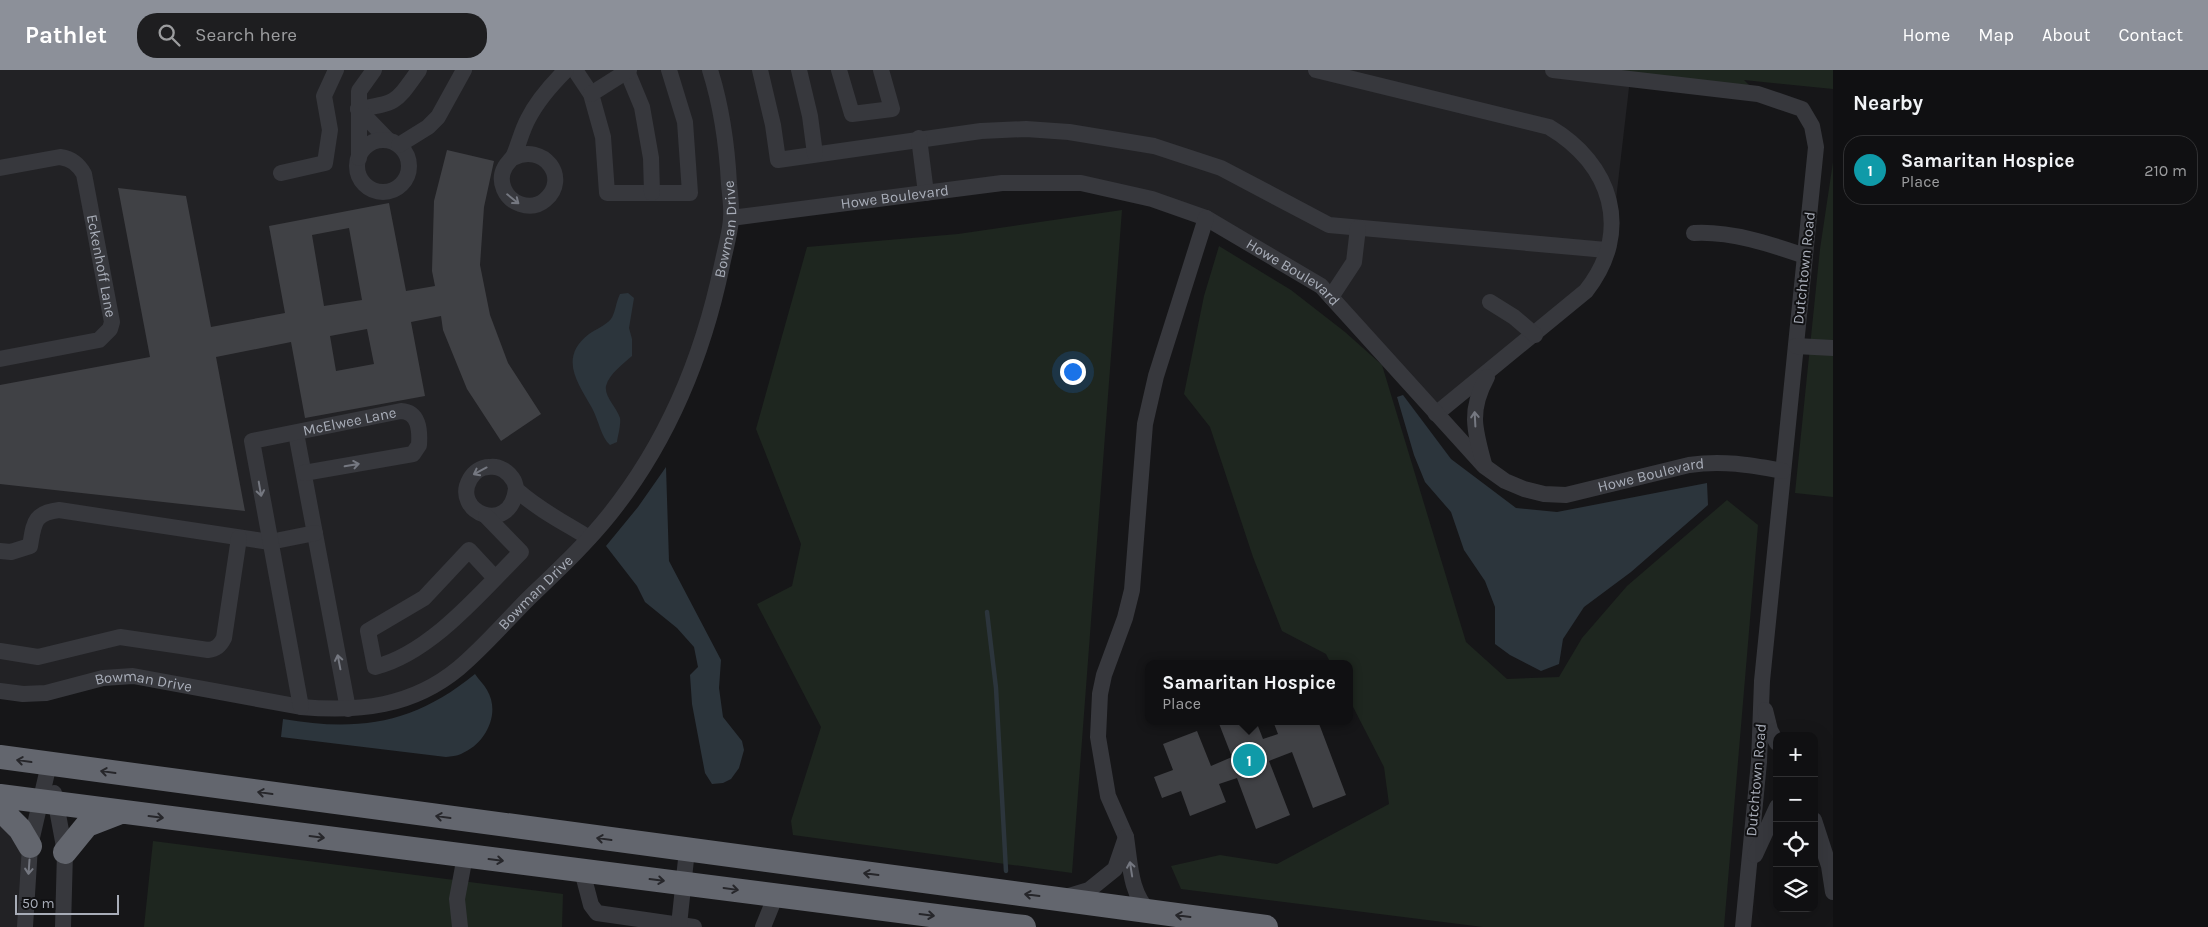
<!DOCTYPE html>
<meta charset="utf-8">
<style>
body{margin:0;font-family:Karla,sans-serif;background:#1e1e20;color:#f1f3f6}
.controls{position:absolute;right:15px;bottom:15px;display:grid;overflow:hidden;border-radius:10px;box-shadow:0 5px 20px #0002}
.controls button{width:45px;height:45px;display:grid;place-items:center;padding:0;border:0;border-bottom:1px solid #303032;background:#101012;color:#f1f3f6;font:25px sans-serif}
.scale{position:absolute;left:15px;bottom:12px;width:104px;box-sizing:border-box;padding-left:5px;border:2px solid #a8adb8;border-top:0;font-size:14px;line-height:18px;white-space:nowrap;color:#a8adb8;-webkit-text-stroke:4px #111113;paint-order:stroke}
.you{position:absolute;left:1072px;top:301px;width:18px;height:18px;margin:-12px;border:4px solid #fff;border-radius:50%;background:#1a73e8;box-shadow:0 0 0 8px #1a73e833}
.badge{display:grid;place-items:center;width:32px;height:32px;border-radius:50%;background:#8c9099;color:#fff;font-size:16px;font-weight:700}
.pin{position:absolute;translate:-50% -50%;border:2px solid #fff;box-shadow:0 1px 5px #0006}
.popup{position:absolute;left:1145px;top:590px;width:208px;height:65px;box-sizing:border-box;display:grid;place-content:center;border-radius:10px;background:#101012;filter:drop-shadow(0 1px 4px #0005);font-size:16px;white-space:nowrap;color:#9c9d9f}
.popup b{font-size:19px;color:#f1f3f6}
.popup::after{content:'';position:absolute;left:50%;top:100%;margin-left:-10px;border:10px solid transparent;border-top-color:#101012}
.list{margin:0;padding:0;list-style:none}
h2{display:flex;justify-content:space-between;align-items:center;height:65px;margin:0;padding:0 20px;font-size:21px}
h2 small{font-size:16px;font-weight:400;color:#9c9d9f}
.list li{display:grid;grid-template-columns:32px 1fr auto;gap:15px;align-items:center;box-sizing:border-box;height:70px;margin:0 10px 10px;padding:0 10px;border:1px solid #303032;border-radius:20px}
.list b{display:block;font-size:19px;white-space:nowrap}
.list p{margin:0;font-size:16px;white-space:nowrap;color:#9c9d9f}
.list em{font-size:16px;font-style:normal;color:#9c9d9f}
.icon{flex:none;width:28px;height:28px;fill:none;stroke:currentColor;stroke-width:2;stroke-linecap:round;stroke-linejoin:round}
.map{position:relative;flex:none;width:1833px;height:857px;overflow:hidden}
header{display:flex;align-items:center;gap:30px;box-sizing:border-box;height:70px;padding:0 25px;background:#8c9099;color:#fff}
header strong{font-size:24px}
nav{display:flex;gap:28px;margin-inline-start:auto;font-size:18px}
.search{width:350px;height:45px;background:#1e1e20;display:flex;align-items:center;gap:12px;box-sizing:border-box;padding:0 18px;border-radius:20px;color:#9c9d9f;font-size:19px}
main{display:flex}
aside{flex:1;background:#101012}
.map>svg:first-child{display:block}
</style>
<header>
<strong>Pathlet</strong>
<div class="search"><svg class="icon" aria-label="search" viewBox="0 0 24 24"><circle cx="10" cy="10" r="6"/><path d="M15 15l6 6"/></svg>Search here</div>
<nav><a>Home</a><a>Map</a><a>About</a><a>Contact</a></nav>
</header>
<main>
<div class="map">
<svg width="1833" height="857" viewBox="0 0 1833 857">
<rect width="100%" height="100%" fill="#161618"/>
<path fill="#222225" d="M0,0h1553l77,9 -18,155 -13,38 -163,142 -116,-128 -114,-68 -125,-35 -350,35 -19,92 -72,161 -181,197 -95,41 -202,-28 -162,10z
M0,739l30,37 -5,81h-25z"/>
<path fill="#1e261f" d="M1553,0h280v19l-89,-9 14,14z
M1833,92v335l-38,-4 25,-244z
M1122,140l-50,663 -279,-38 -2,-14 30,-94 -64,-123 35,-18 9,-42 -45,-115 51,-182 151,-13z
M1219,176l72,44 54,42 37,33 84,277 41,37 52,-2 23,-39 45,-52 100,-86 31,25 -34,402h-241l-302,-38 -10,-23 49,-11 57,9 112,-60 -5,-37 -35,-68v-35h-18l-5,-10 -44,-23 -29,-74 -43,-130 -26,-33 20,-98z
M153,771l410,53 -1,33h-418z"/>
<path fill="#2c353c" d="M628,223l6,5 -5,30 3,11v17c-8,7 -23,18 -26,30 -2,10 11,22 14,32 1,7 -2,17 -3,24l-7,3c-9,-8 -11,-24 -18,-37 -14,-25 -34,-50 -3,-74 7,-5 16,-8 22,-15 4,-5 5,-17 9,-25z
M1403,325l48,64 65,49 41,4 150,-29 1,22 -77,67 -47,35 -21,32 -4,25 -18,7 -31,-16 -15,-11v-37l-10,-26 -21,-31 -13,-38 -26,-30 -11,-27 -17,-58z
M666,397l3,94 52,99 -2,28 4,29 19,24 2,9 -5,18 -8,11 -8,4 -11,1 -7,-11 -13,-69 -2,-29 8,-8 -4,-20 -17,-19 -32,-26 -8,-16 -31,-40 32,-39z
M475,604c3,5 9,10 12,16 14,23 -1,54 -26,64 -4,2 -10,2 -15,3l-165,-20 2,-18c75,13 131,5 192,-45z"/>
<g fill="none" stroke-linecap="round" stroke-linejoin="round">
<path stroke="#2c353c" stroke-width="4.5" d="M987,542l9,76 10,183"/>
</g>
<path fill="#404145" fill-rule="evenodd" d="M447,80l47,11 -10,46 -4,58 10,50 18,48 33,51 -40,27 -34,-52 -24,-59 -2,-14 -30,6 14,74 -120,22 -14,-76 -75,15 29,154 -245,-27v-99l150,-28 -32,-169 68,8 25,131 74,-14 -16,-87 120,-23 17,88 29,-5 -3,-15 2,-70zM349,158l13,72 -38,6 -12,-71zM367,259l7,35 -38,7 -6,-35z
M1218,651h38l7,18 15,-5 -5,-13h45l28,74 -33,13 -21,-56 -23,9 21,54 -34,14 -19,-51 -18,6 7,18 -36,14 -9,-25 -19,7 -8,-21 19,-7 -10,-26 34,-13 14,35 21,-9z"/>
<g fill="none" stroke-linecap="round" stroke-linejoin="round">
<g stroke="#37383d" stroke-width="16">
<path d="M575,0l16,24 12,43 4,56h83l-5,-71 -16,-52"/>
<path d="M760,0l13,55 5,35 203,-29 45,-2 43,3 85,14 67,22 108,57 277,25"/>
<path d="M799,0l11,46 5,38"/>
<path d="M839,0l13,44 40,-5 -11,-39"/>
<path d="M1316,0l233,57c63,37 84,104 37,164l-150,123"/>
<path d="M1553,0l205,24 44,15 10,17 4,21 -54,534 -3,81 -16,165"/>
<path d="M627,1l15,36 9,51 1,35"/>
<path d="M591,24l38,-24"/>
<path d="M358,39c40,-6 38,-7 61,-39"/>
<path d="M358,39l30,31"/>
<path d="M919,68l7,55"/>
<circle cx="383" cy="96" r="26"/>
<path d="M399,75l29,-18 10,-10 26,-47"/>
<path d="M359,88v-67l15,-21"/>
<path d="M513,88c30,-16 58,20 32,42 -7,6 -16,7 -25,4 -15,-5 -23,-23 -15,-37 3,-5 7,-8 9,-12 5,-12 8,-25 14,-36 9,-18 24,-35 38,-49"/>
<path id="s1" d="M0,98l60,-11c12,2 18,7 24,17l28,148 -2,7 -11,11 -99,19"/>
<path d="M281,103l44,-10 5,-33 -6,-34 12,-26"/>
<path id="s2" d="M731,148l271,-35h79l71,16 54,19 115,68 163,180 21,15 19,8 20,5 22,1 123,-30c34,-5 61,0 94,6"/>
<path d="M1694,163c37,-2 76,11 111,23"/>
<path d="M1331,227l23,-35 4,-34"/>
<path d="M1490,232l24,15 21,18"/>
<path d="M1796,276l37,2"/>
<path d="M296,363l52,276"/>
<path d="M1484,394c-10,-36 -15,-54 3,-87"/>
<path d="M516,419c-6,48 -65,23 -46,-10 4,-7 11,-12 19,-12 10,-2 20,5 25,14 2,4 1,7 4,10 21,19 47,32 71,47"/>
<path d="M486,446l35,36c-40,40 -90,101 -146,115l-7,-36 56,-33 45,-48 26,28"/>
<path d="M0,481l11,1 19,-6c4,-22 3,-33 29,-36l211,32 45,-9"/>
<path d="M0,581l38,6 82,-20 88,13c8,-1 12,-4 16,-12l15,-100"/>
<path id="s3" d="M0,621l23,3 23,-1 57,-15 30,-2 168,31c58,5 111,0 158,-39 25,-21 47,-47 70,-70 28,-27 57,-54 81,-84 59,-74 93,-158 112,-249 3,-15 8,-31 9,-46 1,-11 -1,-24 -2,-35 -2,-39 -7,-76 -19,-114"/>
<path id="s4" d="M301,637l-49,-266 149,-30c18,1 19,19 18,34l-6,9 -109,19"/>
<path d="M1765,640l5,20 7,13"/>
<path d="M54,723l11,59 -2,75"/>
<path d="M1814,750l15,46 4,26"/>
<path d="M1126,767l-18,-41 -10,-59 2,-43 4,-19 21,-57 7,-28 13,-166 11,-48 50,-158"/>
<path d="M1755,785l22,-48"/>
<path d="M582,801l9,34 6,8 97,14"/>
<path d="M1066,827l23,-7 26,-21 11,-32c4,25 4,58 24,75"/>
<path d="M679,855l8,-75"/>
<path d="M25,857l5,-81 19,-82"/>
<path d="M460,857l-3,-28 8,-43"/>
<path d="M763,857l13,-32"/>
</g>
<path stroke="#63666e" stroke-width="24" d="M0,687l1266,170
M0,726l1024,131
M0,739l20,20 10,17
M65,782l22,-27 31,-12"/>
</g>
<defs><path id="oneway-shaft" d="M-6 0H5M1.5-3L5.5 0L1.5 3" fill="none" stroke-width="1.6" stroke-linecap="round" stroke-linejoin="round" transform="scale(1.25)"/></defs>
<g stroke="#757881">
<use href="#oneway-shaft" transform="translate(513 129) rotate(39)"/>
<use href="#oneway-shaft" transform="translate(1475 349) rotate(-93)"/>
<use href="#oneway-shaft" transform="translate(352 395) rotate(-10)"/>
<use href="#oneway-shaft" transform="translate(480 401) rotate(152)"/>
<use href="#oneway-shaft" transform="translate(260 419) rotate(80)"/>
<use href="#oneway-shaft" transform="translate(339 592) rotate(-101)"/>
<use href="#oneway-shaft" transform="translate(29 797) rotate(94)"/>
<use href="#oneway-shaft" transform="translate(1131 799) rotate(-99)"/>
</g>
<g stroke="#26262a">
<use href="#oneway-shaft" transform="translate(24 691) rotate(-172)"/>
<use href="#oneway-shaft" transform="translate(108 702) rotate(-172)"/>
<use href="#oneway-shaft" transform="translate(265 723) rotate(-172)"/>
<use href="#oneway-shaft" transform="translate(156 747) rotate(7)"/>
<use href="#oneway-shaft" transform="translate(443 747) rotate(-172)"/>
<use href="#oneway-shaft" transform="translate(317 767) rotate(7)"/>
<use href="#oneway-shaft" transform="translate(604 769) rotate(-172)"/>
<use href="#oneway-shaft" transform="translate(496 790) rotate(7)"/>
<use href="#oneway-shaft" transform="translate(871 804) rotate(-173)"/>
<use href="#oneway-shaft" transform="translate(657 810) rotate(7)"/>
<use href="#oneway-shaft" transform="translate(731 819) rotate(8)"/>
<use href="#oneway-shaft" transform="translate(1032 825) rotate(-173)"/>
<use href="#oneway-shaft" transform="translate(927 845) rotate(7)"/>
<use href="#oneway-shaft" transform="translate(1183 846) rotate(-173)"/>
</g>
<g text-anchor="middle" stroke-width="4" stroke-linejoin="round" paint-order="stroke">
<g font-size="15" fill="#a8adb8" stroke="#111113">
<text dy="5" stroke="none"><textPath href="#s2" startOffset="165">Howe Boulevard</textPath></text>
<text dy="5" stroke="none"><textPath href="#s3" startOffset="1001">Bowman Drive</textPath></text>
<text dy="5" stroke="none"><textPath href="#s1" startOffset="185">Eckenhoff Lane</textPath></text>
<text transform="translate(1804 198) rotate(-84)" y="5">Dutchtown Road</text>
<text dy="5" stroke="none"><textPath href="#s2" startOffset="585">Howe Boulevard</textPath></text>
<text dy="5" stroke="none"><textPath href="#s4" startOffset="370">McElwee Lane</textPath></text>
<text dy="5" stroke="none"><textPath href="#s2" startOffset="1035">Howe Boulevard</textPath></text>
<text dy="5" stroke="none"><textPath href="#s3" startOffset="581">Bowman Drive</textPath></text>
<text dy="5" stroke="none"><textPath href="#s3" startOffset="146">Bowman Drive</textPath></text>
<text transform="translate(1756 710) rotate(-85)" y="5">Dutchtown Road</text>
</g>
</g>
</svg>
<div class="controls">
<button>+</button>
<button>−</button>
<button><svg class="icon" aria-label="locate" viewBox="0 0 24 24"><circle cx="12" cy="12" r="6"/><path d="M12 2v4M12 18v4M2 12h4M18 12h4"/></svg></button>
<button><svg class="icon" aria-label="layers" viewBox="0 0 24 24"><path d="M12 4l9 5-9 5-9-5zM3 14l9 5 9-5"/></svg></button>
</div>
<div class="scale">50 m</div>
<div class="you"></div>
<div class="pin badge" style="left:1249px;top:690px;background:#0f9aa8">1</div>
<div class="popup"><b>Samaritan Hospice</b>Place</div>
</div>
<aside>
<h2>Nearby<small></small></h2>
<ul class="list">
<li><span class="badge" style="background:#0f9aa8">1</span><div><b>Samaritan Hospice</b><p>Place</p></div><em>210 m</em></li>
</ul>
</aside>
</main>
